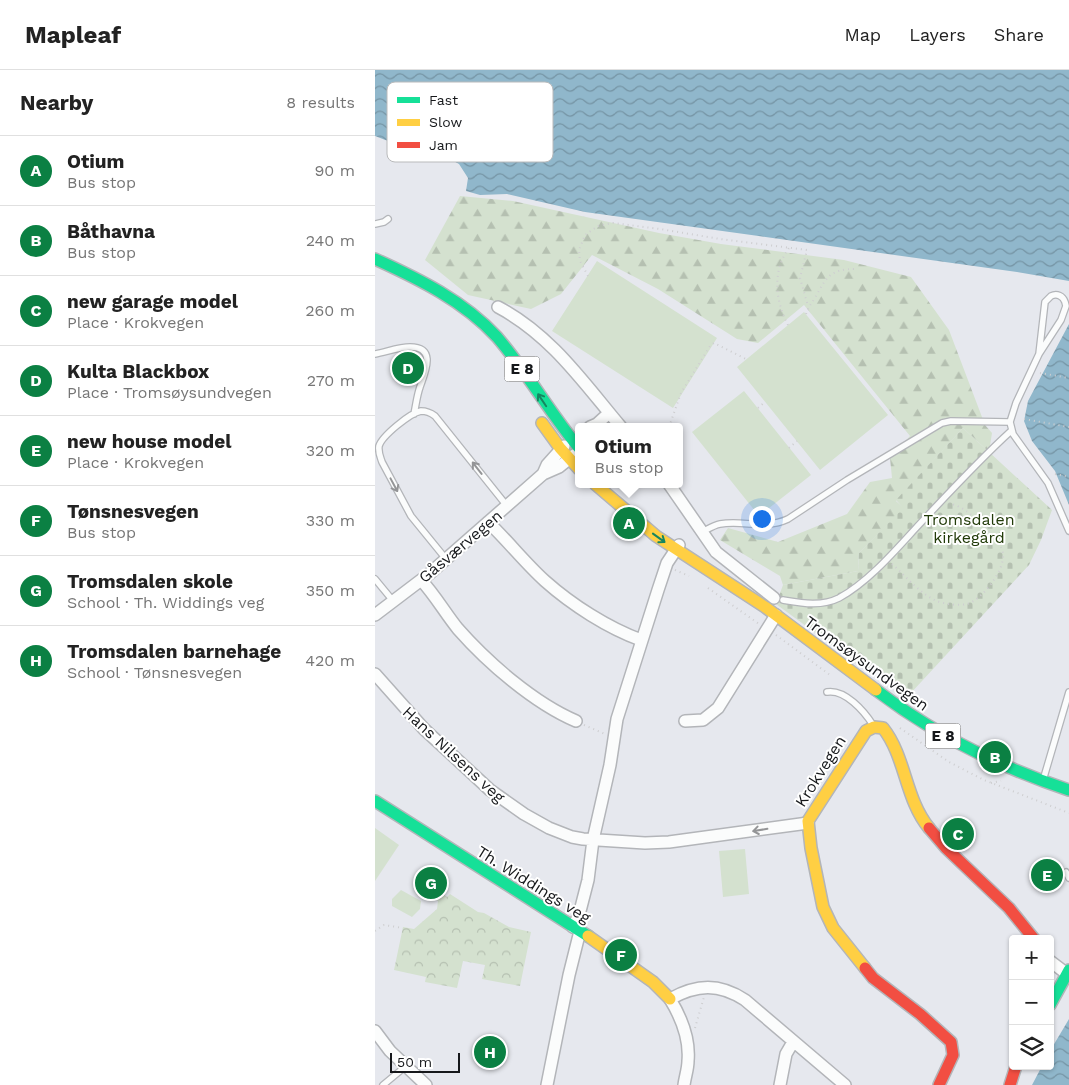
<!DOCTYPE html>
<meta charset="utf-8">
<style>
body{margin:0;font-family:"Work Sans",sans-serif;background:#f2f2f2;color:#222}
.controls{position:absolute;right:15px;bottom:15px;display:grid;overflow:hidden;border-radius:5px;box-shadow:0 1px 4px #0004}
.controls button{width:45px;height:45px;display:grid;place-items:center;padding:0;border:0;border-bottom:1px solid #e0e0e0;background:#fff;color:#222;font:25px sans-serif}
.scale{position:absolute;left:15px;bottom:12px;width:70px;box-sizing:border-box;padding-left:5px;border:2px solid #16181b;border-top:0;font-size:14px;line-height:18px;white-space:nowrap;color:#16181b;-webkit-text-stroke:4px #fff;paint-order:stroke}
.you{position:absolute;left:386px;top:448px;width:18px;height:18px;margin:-12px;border:4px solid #fff;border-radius:50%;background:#1a73e8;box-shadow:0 0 0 8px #1a73e833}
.badge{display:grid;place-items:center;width:32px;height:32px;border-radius:50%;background:#0b8043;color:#fff;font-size:16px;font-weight:700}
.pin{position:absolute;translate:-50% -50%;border:2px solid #fff;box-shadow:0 1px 5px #0006}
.popup{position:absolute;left:200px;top:353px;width:108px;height:65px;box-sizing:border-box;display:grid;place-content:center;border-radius:5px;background:#fff;filter:drop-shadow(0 1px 4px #0005);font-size:16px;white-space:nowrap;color:#767676}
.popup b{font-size:19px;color:#222}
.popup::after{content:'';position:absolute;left:50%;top:100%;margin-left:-10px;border:10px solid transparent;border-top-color:#fff}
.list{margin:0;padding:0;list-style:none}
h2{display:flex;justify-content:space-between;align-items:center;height:65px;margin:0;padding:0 20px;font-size:21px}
h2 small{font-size:16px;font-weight:400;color:#767676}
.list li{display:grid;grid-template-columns:32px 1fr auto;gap:15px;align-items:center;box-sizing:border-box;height:70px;padding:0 20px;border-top:1px solid #e0e0e0}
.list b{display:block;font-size:19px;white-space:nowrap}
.list p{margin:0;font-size:16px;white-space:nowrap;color:#767676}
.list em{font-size:16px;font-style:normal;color:#767676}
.icon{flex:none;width:28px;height:28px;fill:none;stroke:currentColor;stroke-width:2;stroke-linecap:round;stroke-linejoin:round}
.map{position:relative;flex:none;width:694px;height:1015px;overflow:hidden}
header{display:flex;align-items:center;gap:30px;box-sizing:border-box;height:70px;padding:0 25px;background:#fff;border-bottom:1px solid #e0e0e0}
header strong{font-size:24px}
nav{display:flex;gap:28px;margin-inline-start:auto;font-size:18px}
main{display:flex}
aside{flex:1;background:#fff}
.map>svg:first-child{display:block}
</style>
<header>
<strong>Mapleaf</strong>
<nav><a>Map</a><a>Layers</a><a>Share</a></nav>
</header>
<main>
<aside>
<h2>Nearby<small>8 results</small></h2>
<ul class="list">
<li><span class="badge">A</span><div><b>Otium</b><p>Bus stop</p></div><em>90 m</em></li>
<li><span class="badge">B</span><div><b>Båthavna</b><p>Bus stop</p></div><em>240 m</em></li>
<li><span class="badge">C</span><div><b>new garage model</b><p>Place · Krokvegen</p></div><em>260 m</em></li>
<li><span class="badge">D</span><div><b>Kulta Blackbox</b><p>Place · Tromsøysundvegen</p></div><em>270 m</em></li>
<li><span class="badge">E</span><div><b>new house model</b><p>Place · Krokvegen</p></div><em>320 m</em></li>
<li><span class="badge">F</span><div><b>Tønsnesvegen</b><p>Bus stop</p></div><em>330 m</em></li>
<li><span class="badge">G</span><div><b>Tromsdalen skole</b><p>School · Th. Widdings veg</p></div><em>350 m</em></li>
<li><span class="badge">H</span><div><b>Tromsdalen barnehage</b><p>School · Tønsnesvegen</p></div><em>420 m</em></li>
</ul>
</aside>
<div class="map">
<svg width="694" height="1015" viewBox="0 0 694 1015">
<defs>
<pattern id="forest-firs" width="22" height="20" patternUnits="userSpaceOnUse" patternTransform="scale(1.25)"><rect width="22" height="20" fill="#d4e1cf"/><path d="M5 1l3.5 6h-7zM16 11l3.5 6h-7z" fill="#b5c0b1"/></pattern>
<pattern id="cemetery-stones" width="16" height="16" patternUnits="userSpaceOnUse" patternTransform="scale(1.25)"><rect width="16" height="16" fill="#d4e1cf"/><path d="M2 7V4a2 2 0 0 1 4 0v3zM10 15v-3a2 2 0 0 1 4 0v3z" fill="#b5c0b1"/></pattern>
<pattern id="park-crowns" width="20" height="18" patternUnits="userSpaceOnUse" patternTransform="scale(1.25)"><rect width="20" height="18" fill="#d4e1cf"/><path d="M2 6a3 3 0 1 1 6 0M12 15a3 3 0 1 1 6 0" fill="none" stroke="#b5c0b1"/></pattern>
<pattern id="water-waves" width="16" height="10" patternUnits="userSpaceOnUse" patternTransform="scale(1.25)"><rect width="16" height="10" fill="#90b7cb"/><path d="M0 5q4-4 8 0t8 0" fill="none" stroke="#7594a4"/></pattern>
</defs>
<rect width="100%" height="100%" fill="#e6e8ee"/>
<path fill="url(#forest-firs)" d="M85,126l53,5 146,32 62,11 123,16 67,17 38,53 36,95 7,8 -3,19 -26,-24 -67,73 8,7 -45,45 -1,18 -75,14 -3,-9 -60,-36 8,-12 50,14 69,-28 23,-32 22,-4 -2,-20 20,-22 -106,-131 -46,38 -21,-4 -79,-50 -66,-34 -31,39 -30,15 -63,-14 -43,-35z"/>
<path fill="url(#cemetery-stones)" d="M588,358l89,82 -11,30 -12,25 -119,129 -31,-25 -5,7 -98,-72 7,-19 75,-14 1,-18 44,-45 -7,-8z"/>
<path fill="url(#park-crowns)" d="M48,811l24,16 3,-3 28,18 6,1 25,14 22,5 -11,54 -38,-7 3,-14 -22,-4 -6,27 -32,-6 1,-5 -32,-7 9,-43 11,2 23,-20 1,-8 -19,-13z"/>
<path fill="#d4e1cf" d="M222,191l120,77 -44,70 -121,-77z
M429,242l84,103 -68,55 -83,-103z
M369,321l67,84 -52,41 -67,-84z
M0,758l24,17 -24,36z
M370,779l4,45 -26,3 -4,-46z
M26,820l20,11 -1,8 -8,8 -20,-11v-7z"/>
<path fill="url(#water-waves)" d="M0,0h694v211l-52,-9 -432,-60 -78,-18 -27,1 -14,-4 2,-13 -9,-14 -11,-6 -47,-12 -26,-10z
M694,254v181l-14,-34 -23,-30 -8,-20 4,-20z
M694,949v66h-37l10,-19h8v-15z"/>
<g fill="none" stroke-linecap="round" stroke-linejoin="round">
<defs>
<path id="lane" d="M0,154l9,-2 4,-3
M0,284c11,-2 24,-7 35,-7 27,0 15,25 10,40 -3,8 -4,18 -6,27
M664,284l6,-52 6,-6c6,-3 12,0 14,6l1,4 -5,14 -22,34 -23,49 -6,19 3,12 35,49 21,48
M327,462c6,-3 12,-7 18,-8 24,-4 44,6 68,-5l59,-39 95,-57 9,-2 59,1
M71,489l-35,-43 -29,-54c-2,-6 -4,-10 -3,-16 3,-10 31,-33 42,-35 5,0 10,2 14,5l72,90
M0,509l19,23
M408,530c18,3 38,7 56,-2 28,-15 55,-46 76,-69 31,-33 62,-67 96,-98
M452,622c18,-3 37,19 46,33
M669,707l25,-85
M691,802l3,6
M8,1015l23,-19"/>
<path id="street" d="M123,237c53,28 85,75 123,120
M215,357l7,-3 12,-11
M168,404l4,-9 17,-19
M294,414l47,68 58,46
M113,452c20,19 37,41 57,59 27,24 63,47 96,59
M46,510c14,15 24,33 37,49 30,34 76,74 118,92
M0,545l54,-41 114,-100 16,-7 15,-12
M0,604l49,55 66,61 34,24 25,14 23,9 11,2 62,4 24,-1 139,-19
M310,651l18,-1 15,-12 58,-93
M198,857l6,-12 9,-35 5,-40 17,-75 7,-46 41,-129 9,-27 12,-18
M675,891l17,13
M0,961l15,20 36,34
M172,1015l22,-110 11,-44
M309,1015c1,-8 4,-16 4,-24 2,-22 -7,-44 -18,-62 27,-15 49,-16 75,1l100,85
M405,1015l6,-31 7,-12"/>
<path id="fast" d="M0,189c44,20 89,42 122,78 30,35 53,76 82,111
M501,620c58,44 123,77 193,100
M0,731l213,135
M675,935l19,-35"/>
<path id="slow" d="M167,353l18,25 19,21
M220,414l61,52 109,71 111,83
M213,866l65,46 17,17
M490,898l-32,-40 -10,-21 -12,-59 -3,-27 58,-90 8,-4 9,1c23,29 22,71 46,100"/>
<path id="jam" d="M554,758l17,20 63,60 25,31
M490,898l8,10 47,36 31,28 2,13 -14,30
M635,1015l6,-19"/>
</defs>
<use href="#lane" stroke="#b3b5b9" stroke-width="8"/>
<use href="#street" stroke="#b3b5b9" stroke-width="14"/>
<use href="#fast" stroke="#b3b5b9" stroke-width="14"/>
<use href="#slow" stroke="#b3b5b9" stroke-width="14"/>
<use href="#jam" stroke="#b3b5b9" stroke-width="14"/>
<path stroke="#ceced0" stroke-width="2" stroke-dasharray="1 4" stroke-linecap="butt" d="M213,206l-8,-15 -1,-11 6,-15 13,-9 15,-3 47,6 60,10 87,11 -7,28 8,28
M431,244c2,-7 6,-11 10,-18 11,-20 15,-27 40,-27
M413,255c-13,-25 -16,-54 1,-77
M665,303l29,5
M383,338l7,-6
M649,349l45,8
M294,357l12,-34 29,-47 4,-3 32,16
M414,378l8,-7
M680,404l14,3
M517,494c14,12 28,30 45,37 8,3 20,5 30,3 15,-4 38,-34 36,-50 -1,-13 -26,-36 -37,-43 -5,-4 -11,-6 -17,-8
M300,500l14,6
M333,518l51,36
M401,565l54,40
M209,655l21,9
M525,658l49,34 35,18 85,33
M616,713l10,-2
M0,861l9,-6 19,3
M320,958l9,-31"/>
<use href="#lane" stroke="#fbfcfc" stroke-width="5.5"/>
<use href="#street" stroke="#fbfcfc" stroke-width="11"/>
<use href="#fast" stroke="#16e098" stroke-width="11"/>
<use href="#slow" stroke="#ffcf43" stroke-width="11"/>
<use href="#jam" stroke="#f24e42" stroke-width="11"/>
</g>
<defs><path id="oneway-shaft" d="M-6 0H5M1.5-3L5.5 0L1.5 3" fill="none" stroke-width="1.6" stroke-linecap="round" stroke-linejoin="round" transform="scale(1.25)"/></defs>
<g stroke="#168660">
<use href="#oneway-shaft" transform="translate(167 330) rotate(-124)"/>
<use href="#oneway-shaft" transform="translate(284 468) rotate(36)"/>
</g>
<g stroke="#949597">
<use href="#oneway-shaft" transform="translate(102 398) rotate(-128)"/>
<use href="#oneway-shaft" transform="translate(19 415) rotate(62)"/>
<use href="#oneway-shaft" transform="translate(385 760) rotate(171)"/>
</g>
<g text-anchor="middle" stroke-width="4" stroke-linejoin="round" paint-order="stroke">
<g fill="#fff" stroke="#5c5d5f" stroke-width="1">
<rect x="129.5" y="286.5" width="35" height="25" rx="4"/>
<rect x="550.5" y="653.5" width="35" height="25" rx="4"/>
</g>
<g font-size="15" font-weight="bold" fill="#16181b">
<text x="147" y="304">E 8</text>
<text x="568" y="671">E 8</text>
</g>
<g font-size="16" fill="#223b09" stroke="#fff">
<text x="594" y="455">Tromsdalen<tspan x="594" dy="18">kirkegård</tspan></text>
</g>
<g font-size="16" fill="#16181b" stroke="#fff">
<text transform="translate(85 476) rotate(-40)" y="6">Gåsværvegen</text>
<text transform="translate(492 593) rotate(36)" y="6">Tromsøysundvegen</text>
<text transform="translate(79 684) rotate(43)" y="6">Hans Nilsens veg</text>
<text transform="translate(445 701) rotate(-58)" y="6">Krokvegen</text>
<text transform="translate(159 814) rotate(32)" y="6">Th. Widdings veg</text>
</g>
</g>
<rect x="12" y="12" width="166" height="80" rx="8" fill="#fff" stroke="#b9babb" stroke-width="1"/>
<rect x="22" y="27" width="23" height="6" fill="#16e098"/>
<rect x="22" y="49" width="23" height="7" fill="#ffcf43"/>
<rect x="22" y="72" width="23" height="6" fill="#f24e42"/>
<g font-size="14" fill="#16181b">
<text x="54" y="35">Fast</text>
<text x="54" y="57">Slow</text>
<text x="54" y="80">Jam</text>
</g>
</svg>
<div class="controls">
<button>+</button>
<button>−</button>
<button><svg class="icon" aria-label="layers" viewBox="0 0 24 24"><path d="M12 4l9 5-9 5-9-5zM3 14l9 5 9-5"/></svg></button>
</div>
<div class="scale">50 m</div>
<div class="you"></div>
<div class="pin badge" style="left:254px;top:453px">A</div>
<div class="popup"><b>Otium</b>Bus stop</div>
<div class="pin badge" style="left:620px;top:687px">B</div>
<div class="pin badge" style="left:583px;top:764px">C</div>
<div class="pin badge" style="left:33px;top:298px">D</div>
<div class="pin badge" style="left:672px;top:805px">E</div>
<div class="pin badge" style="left:246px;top:885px">F</div>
<div class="pin badge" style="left:56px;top:813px">G</div>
<div class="pin badge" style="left:115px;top:982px">H</div>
</div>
</main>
